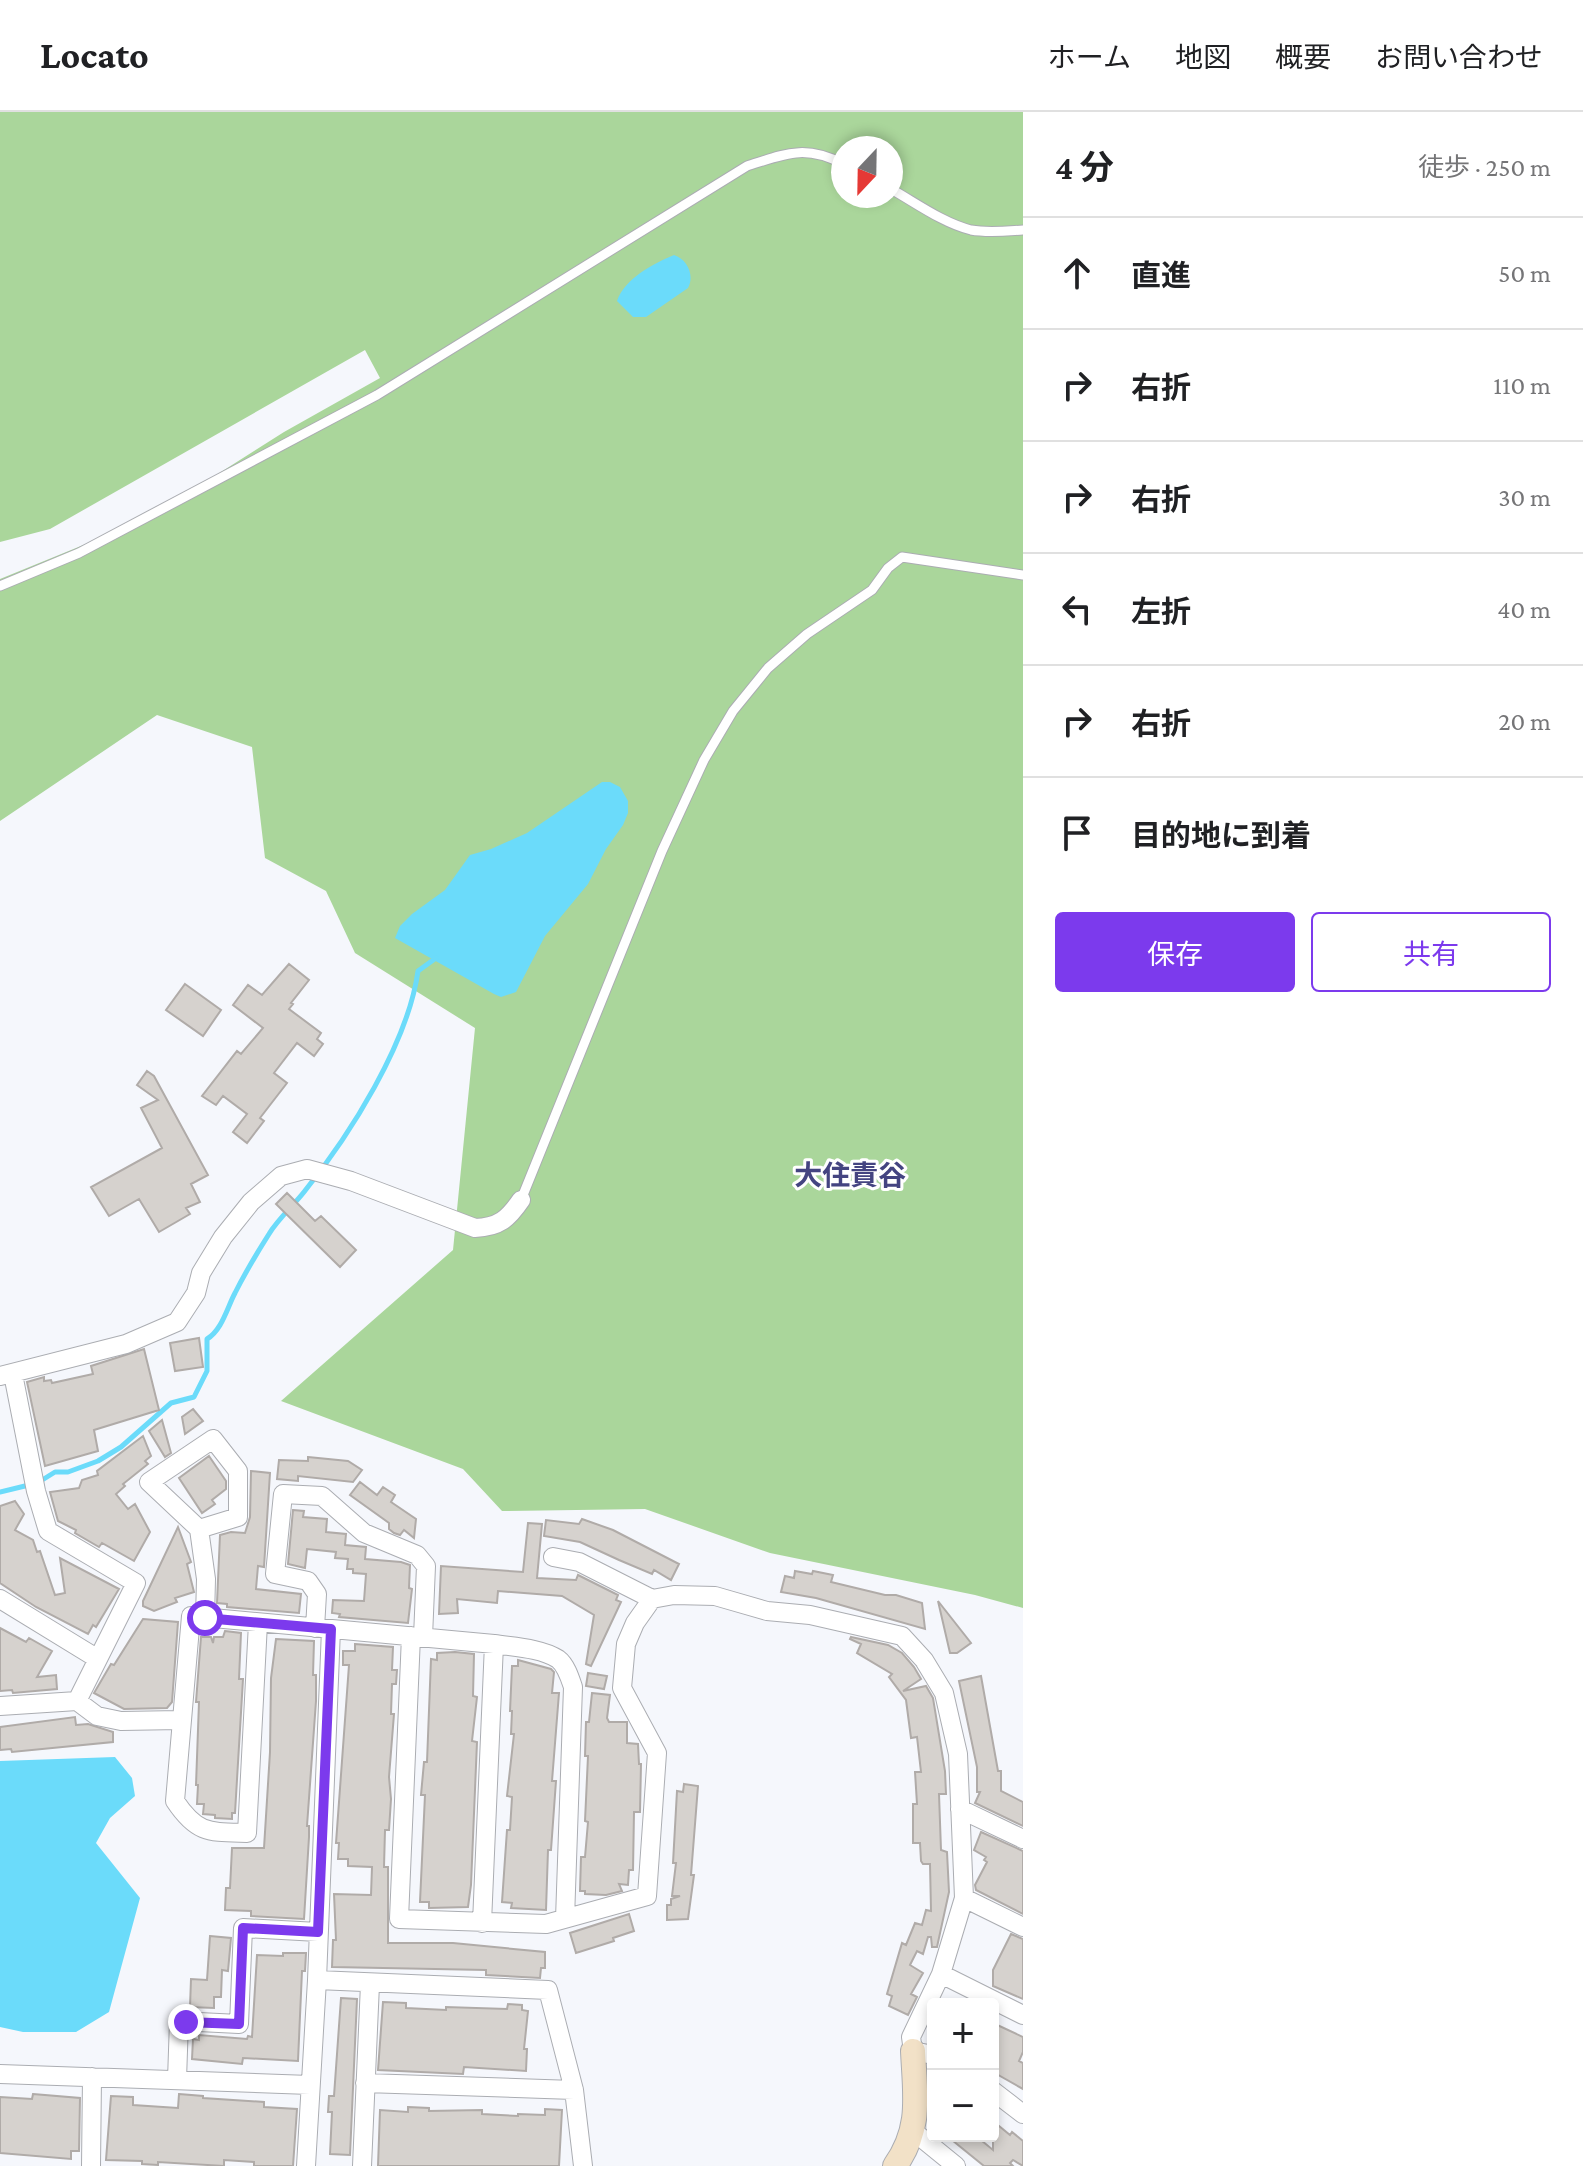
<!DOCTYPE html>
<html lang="ja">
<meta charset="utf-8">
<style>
body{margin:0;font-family:"Crimson Pro","Noto Sans JP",serif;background:#f2f2f2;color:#202124}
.controls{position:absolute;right:24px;bottom:24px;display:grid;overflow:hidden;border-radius:8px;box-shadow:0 4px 12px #0003}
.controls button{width:72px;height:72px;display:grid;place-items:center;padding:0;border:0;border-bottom:2px solid #e0e0e0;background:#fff;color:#202124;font:40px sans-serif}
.compass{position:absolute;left:831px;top:24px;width:72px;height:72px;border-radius:50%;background:#fff;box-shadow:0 4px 12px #0003;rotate:202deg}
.stop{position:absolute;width:24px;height:24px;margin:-18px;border:6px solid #7c3aed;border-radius:50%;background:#fff}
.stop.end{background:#7c3aed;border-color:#fff;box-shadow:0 2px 8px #0008}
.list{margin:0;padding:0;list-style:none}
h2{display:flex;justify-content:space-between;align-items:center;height:104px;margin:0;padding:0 32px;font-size:34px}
h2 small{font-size:26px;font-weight:400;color:#757577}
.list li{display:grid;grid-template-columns:52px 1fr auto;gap:24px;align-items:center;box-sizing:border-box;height:112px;padding:0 32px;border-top:2px solid #e0e0e0}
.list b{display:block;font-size:30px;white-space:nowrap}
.list em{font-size:26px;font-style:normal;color:#757577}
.actions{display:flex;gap:16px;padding:24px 32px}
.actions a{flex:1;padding:18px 0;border:2px solid #7c3aed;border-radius:8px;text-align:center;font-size:28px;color:#7c3aed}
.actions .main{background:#7c3aed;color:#fff}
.icon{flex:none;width:44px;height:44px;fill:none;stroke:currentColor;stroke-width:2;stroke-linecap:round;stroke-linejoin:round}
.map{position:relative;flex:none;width:1023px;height:2054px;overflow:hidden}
header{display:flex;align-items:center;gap:48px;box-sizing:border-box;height:112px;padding:0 40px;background:#fff;border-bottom:2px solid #e0e0e0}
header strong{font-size:38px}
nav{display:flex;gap:44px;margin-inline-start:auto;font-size:28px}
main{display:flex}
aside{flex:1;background:#fff}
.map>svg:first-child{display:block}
</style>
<header>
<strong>Locato</strong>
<nav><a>ホーム</a><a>地図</a><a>概要</a><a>お問い合わせ</a></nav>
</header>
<main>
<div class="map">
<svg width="1023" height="2054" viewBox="0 0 1023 2054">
<rect width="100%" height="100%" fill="#f5f7fc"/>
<path fill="#aad69b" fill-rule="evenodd" d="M0,0h1023v1496l-48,-13 -205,-42 -125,-44 -143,2 -39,-42 -182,-68 172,-151 22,-222 -120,-75 -29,-62 -61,-33 -13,-111 -95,-32 -157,106v-242l147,-60 137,-87 96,-54 -15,-28 -315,179 -50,13zM843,36h48v48h-48z"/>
<path fill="#6bdbfa" d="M674,143c13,4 21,20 14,33l-42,29h-13l-16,-16c8,-23 36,-37 57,-46z
M602,670h8l10,5 8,14v12l-5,12 -17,24 -18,35 -43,52 -29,56 -15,5 -7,-3 -99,-56 5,-12 12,-12 33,-24 25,-35 21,-6 36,-16z
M115,1645l17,21 3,18 -25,22 -14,25 44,55 -31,114 -33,20h-53l-23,-5v-266z"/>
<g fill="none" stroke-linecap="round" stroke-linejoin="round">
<path stroke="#6bdbfa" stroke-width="5" d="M39,1370l16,-10h13l30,-11 23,-14 50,-44 23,-6 13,-26v-32c15,-9 20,-31 28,-46 10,-20 22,-40 34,-59 9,-15 24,-28 35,-42 46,-57 104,-149 114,-221l18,-13
M0,1380l29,-7"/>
</g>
<path fill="#d6d2ce" stroke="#b0aba8" stroke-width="2" d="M289,852l20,16 -18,23 2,1 -4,5 32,24 -4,6 6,5 -9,12 -17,-13 -23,30 13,10 -27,35 4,3 -17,22 -14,-11 14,-18 -24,-18 -7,9 -14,-9 35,-45 4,3 22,-26 -30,-23 15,-20 14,10z
M185,872l36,26 -18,26 -37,-26z
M147,959l7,5 54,99 -17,9 9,18 -14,6 4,6 -31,18 -20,-33 -30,17 -18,-29 71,-39 -21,-40 17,-8 -21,-15z
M287,1081l28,28 6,-5 35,34 -16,17 -64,-63z
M199,1226l4,29 -28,4 -5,-28z
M144,1237l15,61 -65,20 4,21 -53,15 -18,-84 17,-5v4l7,-1 1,3 41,-9 -2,-8z
M193,1297l10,12 -18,13 -3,-17z
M162,1308l9,33 -6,4 -16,-26z
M143,1324l8,20 -6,5 3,3 -25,20 2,2 -9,8 12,15 7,-5 15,28 -16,29 -32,-18 -3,4 -24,-14 1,-3 -18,-9 -8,-29 29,-4 3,-8 16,-5 -1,-4z
M209,1344l17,25v8l-14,11 3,4 -13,9 -23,-35z
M308,1345l40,4 14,9 -9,12 -55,-6v5l-21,-2 2,-19 29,1z
M251,1359l19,2 -6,94 -6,-1 -2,23 45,5 -2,19 -72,-6v-3l-10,-1 3,-68 11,-3 14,1 5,-16z
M360,1370l17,13 6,-8 12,8 -4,7 25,17 -2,19 -10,-8 -4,5 -6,-2 -5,-4v-6l-39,-28z
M15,1389l9,13 -9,16 18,10 4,12 3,-1 15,44 10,-2 -5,-35 59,31 -23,38 -3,-2 -5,9 -52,-27 -36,-24v-77z
M293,1398l11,1 -1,6 24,2 -1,13 20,2 -1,11 21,2 -1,12 36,3 9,3 -1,23 3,1 -4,34 -69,-6 1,-3 -8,-1 1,-13 31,1 2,-27 -13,-1v-4h-6l1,-10 -13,-1 1,-6 -29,-3 -2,19 -17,-4z
M582,1407l31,11 66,34 -8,16 -17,-10 -2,4 -33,-14 -39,-18 -36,-6 2,-16 33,4z
M528,1411l14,1 -5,54 39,2 2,-5 40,20 -2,5 5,2 -30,64 -5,-2 8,-49 -32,-19 -64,-5 -1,12 -40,-4 1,14 -19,1 2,-48 82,6z
M178,1415l13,35 -4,2 7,28 -19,6 2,4 -23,9 -11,-5v-5z
M795,1459l17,3 1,-3 20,4 -2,7 54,13h11l26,8 3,26 -109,-31 -35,-6 4,-16 9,2z
M938,1489l33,42 -14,10h-7z
M143,1507l35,3 -6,80 -5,6 -43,1 -30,-16 17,-29 3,1z
M0,1516l26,14 3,-4 23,13 -15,26 19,-2 1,14 -44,4 -1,-3 -12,1z
M225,1519l16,2 -2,46h4l-8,134h-3v6l-17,-1v-3l-12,-1 1,-10h-7l1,-19h-2l3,-83h-3l5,-65h10l2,6 1,-6h9z
M851,1525l37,8 14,8 12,14 7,12 -18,12 23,-5 7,12 12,73 1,23h-7l2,56 6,2 2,40 -12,55h-5l-1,-10h-3l-5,17 -6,-3 -7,14 13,8 -12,21 6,3 -9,18 -19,-9 3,-10 -5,-2 15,-51 4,2 9,-22 7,2 4,-15 5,1 -1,-47h-7l-2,-3 -1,-18h-7v-39h4l-2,-32h6l-4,-35 -6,1 -5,-38 -17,-23 3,-3 -35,-21 4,-9 -11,-5z
M276,1527l38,2 -1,34h3v26l-9,125h2v11l-5,82 -53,-3v-5l-26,-1 1,-22h4l2,-40h32l6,-96 1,-74z
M355,1532l38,3 -1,23h5l-1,14h-4l-1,30h3l-5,63 2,22 -2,31h-4l-1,37h4v76h65l92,9v16h-4l-1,10 -54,-3v-5l-154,-3 1,-27h3l-2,-46 37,1 1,-28 -24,-1v-7h-10l1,-16h-3l13,-178h-6v-14h12z
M455,1540l19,2 -1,42 4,1 -5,44 5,1 -6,143 -3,22 -39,1v-6h-9l5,-107h-4l3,-33h3l4,-103 6,1v-7z
M518,1548l33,9 3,3 -2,21h7l-7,88h4l-5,69h-3l-2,60 -35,-2 1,-5 -10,-1 5,-72h3l2,-33 -5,-1 7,-62h-3l1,-23h-2l2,-45h6z
M588,1561l19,3 -3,13 -18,-3z
M981,1564l17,95h3v20l22,11v24l-48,-23 5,-11h-3v-25l-18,-86z
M592,1581l18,2 -3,23 2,4h18v21l11,1 1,20h2l-1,48h-6l-1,58h-4l-1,15 -9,-1 3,7 -16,4 -21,-1v-3h-5l1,-34h4l3,-35 -3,-1 3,-65h-3l1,-34h3z
M75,1605l1,8 12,-1 25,8v10l-101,10 -1,-3 -11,1v-23z
M684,1672l14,2 -7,89h3l-6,44 -21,1v-15h4v-6l9,-3h-8l4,-33h-3l4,-72 6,1z
M981,1720l42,19v63l-47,-24 -1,-5 12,-23 -3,-2 2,-3 -12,-7z
M629,1802l5,17 -21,7 1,3 -38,12 -6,-20z
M1011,1822l12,5v60l-30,-13v-16z
M210,1824l21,2 -3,33 -6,-1 -1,27h-7v11l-24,-1 1,-28 16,1z
M283,1841h23l-1,18h-3l-4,90 -55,-3 -1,6 -50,-5 1,-20 6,1v-5l48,4 1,-3 4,1 5,-82 26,1z
M341,1886l16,1 -7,156 -20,-1 2,-42h-4l1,-16h5z
M383,1890l23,1v5l40,2v-3l61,2 1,-5 14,1v5l6,1 -4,38h3l-1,22 -62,-4 -1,7 -85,-4z
M993,1911l30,14v15l-4,9 4,2v26l-30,-17z
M33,1982l47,4 -1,53h-8v8l-71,-6v-56l32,2z
M179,1982l24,2v2l61,4v5l33,2 -4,57h-39v-4l-30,-2v6l-66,-4v3l-16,-1v-3l-36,-1 5,-64 22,1v8l45,3z
M408,1995l21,1v3l53,-1v4l36,2v-2l27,1v-6l17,1 -3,56h-181l2,-56 28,2z
M993,2009l17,14 2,-3 11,9v25l-10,-6 -3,3 3,3h-29l-37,-30h29l17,14z"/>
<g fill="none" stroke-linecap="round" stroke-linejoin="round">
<defs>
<path id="lane" d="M891,77c25,14 52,34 80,41 17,3 35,1 52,0
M0,474l79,-33 298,-158 370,-229c38,-12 58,-22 96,-2
M521,1088l141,-349 42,-91 29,-49 35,-43 39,-34 65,-44 16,-22 14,-11 121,18"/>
<path id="street" d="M13,1262l23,117 12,40 88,52 -38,76
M0,1264l126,-32 51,-22 19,-29 5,-20 22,-36 28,-35 30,-26 26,-7 44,12 124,47c24,-1 33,-9 46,-28
M199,1417l39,-12v-46l-25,-32 -64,43 50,47 7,50 -1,39
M553,1445l26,5 73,37
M0,1487l98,60 -21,42
M258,1511l-11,210c-38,-1 -50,1 -72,-32l16,-185 303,28c19,3 47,4 64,15 8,6 12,19 15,28l-8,232
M315,1516l2,-34 -9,-13 -33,-7 8,-80 39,2 42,37 53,22 9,11 -3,71
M411,1524l-12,283 147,5 101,-28 10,-143 -35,-65 4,-44 9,-21 17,-24 22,-4 41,1 52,15 43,4 92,21 22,24 20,33 14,61 6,144 -23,76 -30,63 2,14 20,4
M0,1594l77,-5 20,15 24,5 59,-1
M960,1697l63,30
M964,1786l59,29
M482,1811l12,-279
M941,1862l82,41
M317,1868l231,10 26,100 9,76
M0,1962l310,11
M177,1968l2,-59 60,3 4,-96 75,4
M365,1971l209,7
M993,1979l30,23
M913,2019l43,35
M91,2054l1,-89
M306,2054l11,-186 14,-351
M362,2054l8,-182"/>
<path id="secondary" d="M895,2054c27,-38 20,-71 18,-115"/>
</defs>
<use href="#lane" stroke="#abadb2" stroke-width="11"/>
<use href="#street" stroke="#abadb2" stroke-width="20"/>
<use href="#secondary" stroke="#abadb2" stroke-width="26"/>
<use href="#lane" stroke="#fff" stroke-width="9"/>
<use href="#street" stroke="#fff" stroke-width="18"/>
<use href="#secondary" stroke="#f2e1c7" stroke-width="24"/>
</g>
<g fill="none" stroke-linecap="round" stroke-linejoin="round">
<path stroke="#7c3aed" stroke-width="10" d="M186,1910l53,2 4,-96 75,4 13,-303 -126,-11"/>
</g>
<g text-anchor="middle" stroke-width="6" stroke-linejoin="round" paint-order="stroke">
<g font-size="28" font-weight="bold" fill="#444481" stroke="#fff">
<text x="850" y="1073">大住責谷</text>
</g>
</g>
</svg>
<div class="controls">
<button>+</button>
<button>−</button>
</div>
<svg class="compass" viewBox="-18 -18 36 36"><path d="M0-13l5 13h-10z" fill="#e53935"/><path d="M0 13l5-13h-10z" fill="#757577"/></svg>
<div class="stop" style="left:205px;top:1506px"></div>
<div class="stop end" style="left:186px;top:1910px"></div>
</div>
<aside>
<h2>4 分<small>徒歩 · 250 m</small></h2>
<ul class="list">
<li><svg class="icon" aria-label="ahead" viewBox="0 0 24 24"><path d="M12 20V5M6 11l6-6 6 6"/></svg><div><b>直進</b></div><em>50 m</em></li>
<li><svg class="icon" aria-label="right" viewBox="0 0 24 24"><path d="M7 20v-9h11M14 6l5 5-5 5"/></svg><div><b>右折</b></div><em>110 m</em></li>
<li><svg class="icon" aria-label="right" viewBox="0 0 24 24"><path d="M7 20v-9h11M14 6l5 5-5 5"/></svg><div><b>右折</b></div><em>30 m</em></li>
<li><svg class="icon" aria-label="left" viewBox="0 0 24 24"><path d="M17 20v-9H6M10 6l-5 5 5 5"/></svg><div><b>左折</b></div><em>40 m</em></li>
<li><svg class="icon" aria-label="right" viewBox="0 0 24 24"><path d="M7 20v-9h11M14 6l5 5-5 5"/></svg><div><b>右折</b></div><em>20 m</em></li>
<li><svg class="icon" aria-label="arrive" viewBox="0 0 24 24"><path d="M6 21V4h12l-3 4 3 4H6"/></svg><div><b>目的地に到着</b></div></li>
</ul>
<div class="actions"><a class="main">保存</a><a>共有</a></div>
</aside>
</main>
